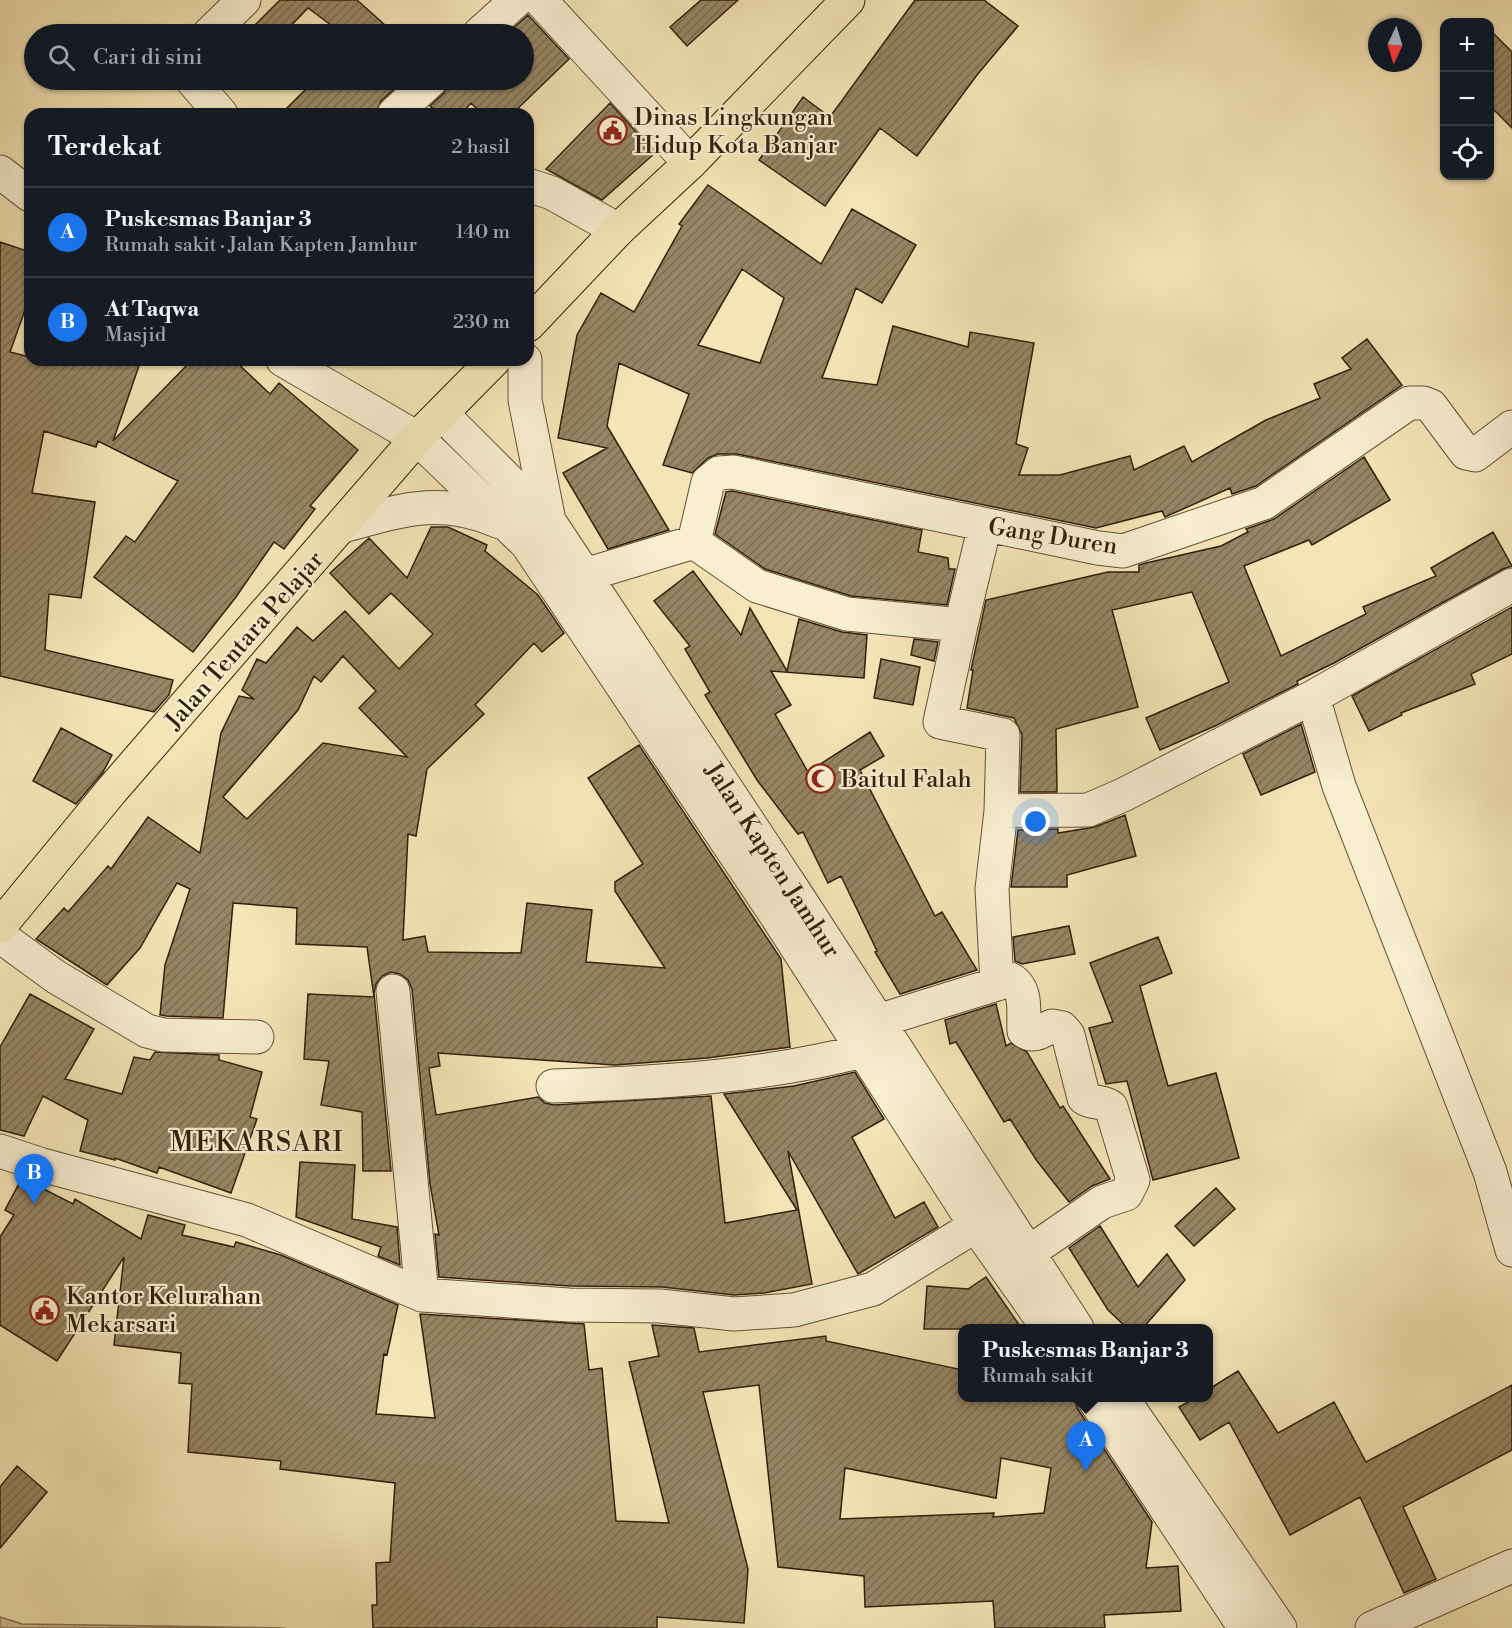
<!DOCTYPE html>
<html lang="id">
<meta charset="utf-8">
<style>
body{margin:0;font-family:"Libre Bodoni",serif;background:#242831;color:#f1f3f6}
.controls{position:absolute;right:18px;top:18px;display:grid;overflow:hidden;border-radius:12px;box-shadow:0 2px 4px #0004}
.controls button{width:54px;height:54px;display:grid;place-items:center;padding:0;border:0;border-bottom:2px solid #363941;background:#171b24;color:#f1f3f6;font:30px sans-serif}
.compass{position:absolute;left:1368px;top:18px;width:54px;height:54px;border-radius:50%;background:#171b24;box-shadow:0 2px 4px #0004;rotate:184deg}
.you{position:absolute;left:1036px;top:822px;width:21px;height:21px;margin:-15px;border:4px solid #fff;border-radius:50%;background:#1a73e8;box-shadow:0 0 0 9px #1a73e833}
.badge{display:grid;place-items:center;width:39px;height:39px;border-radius:50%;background:#1a73e8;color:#fff;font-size:20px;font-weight:700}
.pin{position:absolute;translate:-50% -50px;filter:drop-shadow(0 2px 3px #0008)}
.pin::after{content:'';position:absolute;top:32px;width:21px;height:18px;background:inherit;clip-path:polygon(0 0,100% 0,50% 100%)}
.popup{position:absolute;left:958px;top:1324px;width:255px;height:78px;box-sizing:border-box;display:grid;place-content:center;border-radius:12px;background:#171b24;filter:drop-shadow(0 2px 4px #0005);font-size:20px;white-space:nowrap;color:#9ea1a6}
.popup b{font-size:22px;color:#f1f3f6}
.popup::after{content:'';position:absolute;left:50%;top:100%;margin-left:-12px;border:12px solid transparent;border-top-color:#171b24}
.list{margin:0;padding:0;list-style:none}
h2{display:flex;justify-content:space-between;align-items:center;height:78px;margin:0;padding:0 24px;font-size:26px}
h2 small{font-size:20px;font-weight:400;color:#9ea1a6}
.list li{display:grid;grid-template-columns:39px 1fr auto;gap:18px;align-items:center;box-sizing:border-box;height:90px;padding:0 24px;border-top:2px solid #363941}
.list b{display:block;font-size:22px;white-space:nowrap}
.list p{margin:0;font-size:20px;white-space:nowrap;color:#9ea1a6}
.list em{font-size:20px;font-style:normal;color:#9ea1a6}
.icon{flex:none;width:33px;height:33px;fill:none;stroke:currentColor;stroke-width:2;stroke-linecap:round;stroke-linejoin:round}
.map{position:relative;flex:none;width:1512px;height:1628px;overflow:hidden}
.search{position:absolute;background:#171b24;box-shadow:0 2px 4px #0004;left:24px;top:24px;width:510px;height:66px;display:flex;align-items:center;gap:15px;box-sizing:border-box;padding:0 21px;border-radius:33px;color:#9ea1a6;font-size:22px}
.panel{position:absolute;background:#171b24;box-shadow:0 2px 4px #0004;left:24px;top:108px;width:510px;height:258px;border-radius:18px}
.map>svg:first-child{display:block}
</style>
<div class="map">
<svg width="1512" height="1628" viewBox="0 0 1512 1628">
<defs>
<pattern id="grass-tufts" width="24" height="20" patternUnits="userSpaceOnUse" patternTransform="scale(1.5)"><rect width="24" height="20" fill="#d4c399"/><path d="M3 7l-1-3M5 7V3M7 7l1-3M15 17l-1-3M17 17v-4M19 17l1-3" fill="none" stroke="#b6a782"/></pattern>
<pattern id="building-hatch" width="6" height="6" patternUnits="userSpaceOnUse" patternTransform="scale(1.5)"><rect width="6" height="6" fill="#978664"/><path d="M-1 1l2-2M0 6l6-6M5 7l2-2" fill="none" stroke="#7c6d51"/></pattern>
</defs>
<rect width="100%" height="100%" fill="#f5e5b6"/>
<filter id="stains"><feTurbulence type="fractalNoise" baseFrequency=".00333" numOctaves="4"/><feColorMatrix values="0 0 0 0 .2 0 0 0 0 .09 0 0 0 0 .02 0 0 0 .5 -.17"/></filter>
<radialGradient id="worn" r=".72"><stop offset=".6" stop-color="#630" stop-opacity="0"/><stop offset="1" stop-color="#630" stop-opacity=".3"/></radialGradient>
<path fill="url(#grass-tufts)" stroke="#837152" stroke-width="1.5" d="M0,1617l22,7 263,4h-285z"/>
<path fill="url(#building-hatch)" stroke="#321f0b" stroke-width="1.5" fill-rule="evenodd" d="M280,0h77l38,34h-52l-35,-26 -25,26h-37z
M701,0h37l-51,46 -17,-19z
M915,0h69l34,26 -41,49 -60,81 -37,-28 -55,78 -66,-46 44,-63 27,20z
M528,15l41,44 -57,55h-30l-11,-11 -10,11h-22l-9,-8 14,-13 5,-9 3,2 6,-6h66v-46h-17z
M1490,30l22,22v76l-22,-22z
M315,80h89l-23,21 -5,13h-95z
M610,103l45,50 -53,47 -56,-31z
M708,185l113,79 31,-55 64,36 -34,58 -26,-15 -34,90 55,7 16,-59 75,21 2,-15 64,11 -18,101 12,4 -9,27h41l70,-19 4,14 50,-24 8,16 74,-42 54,-22 -6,-14 37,-15 -9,-11 25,-19 35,46 -146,101 -24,8 -2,-6 -65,29 -3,-6 -66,17 -359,-74h-19l-10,4 -16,15 -29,-8 26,-71 -70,-31 -12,63 62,104 -61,19 -45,-76 44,-25 -49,-10 19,-103 24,-42 33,19 48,-86 -3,-2zM742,269l42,29 -24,65 -62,-18z
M0,242l30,10v44l-20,56 20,5v3h111l-28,81 79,-81h42l36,34 9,-11 79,67 -48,56 5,3 -31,40 -10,-7 -38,55 -43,55 -99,-75 32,-41 9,6 43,-61 -80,-40 -2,6 -52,-16 -12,62 63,9 -14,96 -32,-4 -4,56 128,30 -4,15 -15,17 -154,-36z
M1364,457l26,43 -78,45 -3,-5 -65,26 37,90 85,-42 -3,-7 73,-31 -5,-8 62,-36 19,34 -9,3 -169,94 -37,18 1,3 -83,42 -55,24 -14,-32 83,-36 -37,-90 -80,18 26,97 -82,22 1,63h-37l2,-57 -8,-17 -47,-10 6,-38h-2l15,-70 122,-28h31v-7l7,-2 75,-17 27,-14 -2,-3 28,-10z
M732,491l190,39 -4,22 30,6 1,11h6l-8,36 -96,-9 -86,-27 -50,-35 11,-42z
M431,527h17l39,18 -2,6 53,44 26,38 -22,19 -8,-9 -59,62 9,9 -57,55 -11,67 -8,-2 -5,106 22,-4 3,16 93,1 6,-50 65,7 -6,52 79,6 -50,-77v-9l28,-18 -55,-86 51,-33 142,214 9,88 -83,11 -92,7 -177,-12 2,13 -11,2 7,47 102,-18 7,6 9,2 157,-9 14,127 72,-13 -73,-116 70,-8 61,-14 29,47 -32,18 43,81 29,-16 14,25 -80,47 -70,-123 24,133 -48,9 -30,2 -72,-8 -92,-1 -131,-9 -4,-43 4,1 -9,-51 -18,-195 -4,-9 -8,-6 -9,-2 -9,4 -6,8 -2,9 17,178h-28l-1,-59 -41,-7 8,-44 -25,-2 4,-65 66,3 -7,-50 -71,-3 1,-36 -64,-5 -10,115 -57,-2 -6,-1 5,-50 25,-76 -13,-6 -37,65 -33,37 -71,-46 28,-31 4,4 40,-46 3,3 37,-52 52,36 21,-120 18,-37 15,3 -12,-9 15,-31 9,4 31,-36 16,14 32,-30 54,58 34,-35 -42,-41 -22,21 -39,-41 39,-35 38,40zM343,656l33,35 -17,17 48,49 -84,-14 -76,76 -24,-22 75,-87 16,-34 7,6z
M693,571l48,64 9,-27 37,63 12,-52 43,13 25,3 -3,43 -93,-7 20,34 -16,9 33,58 62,-40 14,24 -24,14 75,146 7,-4 35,58 -77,24 -25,-42 2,-1 -36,-75 -13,7 -25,-51 -5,2 -41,-54 -52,-85 5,-3 -25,-43 5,-3 -36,-45z
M1512,607v47l-41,20 4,10 -74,29 1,2 -33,16 -17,-35z
M914,639l24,3 -4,19 -23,-6z
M881,659l39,8 -7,38 -39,-7z
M1301,724l14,48 -54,23 -18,-41z
M61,728l51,27 -9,17 -27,32 -43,-23z
M1125,815l11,41 -69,19v12h-56l7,-57 40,-1v4l37,-6z
M1069,926l6,28 -53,10 -7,-3 -2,-24z
M1158,937l14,36 -32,13 28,100 48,-13 23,85 -86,22 -26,-99 -21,3 -17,-56 24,-6 -23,-59z
M30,994l64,35 -29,50 57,15 12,-37 16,3 5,-8 64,3v5l43,12 -12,45 7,2 -26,74 -72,-26 -2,6 -42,-15v2l-35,-9 8,-31 -45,-24 -19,40 -24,-6v-83z
M996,1004l10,42 5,-3 16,9 33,56 3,-2 47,73 -18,7 -23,16 -32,-41 -27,-42 -6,3 -48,-80 -6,2 -5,-24z
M300,1162l55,3 -3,54 45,8 3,38 -22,-9 3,-9 -85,-30z
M22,1178l51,26 2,-5 66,40 7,-24 37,10 -3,10 52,12 2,-5 45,13 117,50 -11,50 -3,-1 -8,60 59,4 -15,-104 164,10 5,46 13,-2 14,153 53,2 -40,-161 30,-6 -7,-31 42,3 5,24 127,-16v5l137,29v28h112l2,10 75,114 -6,46 32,-2 3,45 -77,4 1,13h-110l-2,-27 -128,6 -1,-31 -86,-9 -19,-182 -56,7 45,177 -4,54 -87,-6v11h-284l-1,-23h5l-1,-42 14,-1 5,-79 -115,-14 1,-8 -93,-9 4,-68 -13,-1 2,-30 -67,-8 10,-88 -67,104 -57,-36v-88l14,-22 -9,-5zM1001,1458l50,10 -7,45 -51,4 1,-4 -154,6 5,-51 151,30z
M1216,1188l19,21 -41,37 -19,-20z
M1100,1226l38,61 29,-33 18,26 -43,49h-14l-20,-19 -39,-62z
M986,1277l36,52h-98l3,-43 41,3z
M1238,1371l40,62 56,-31 32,60 146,-77v65l-109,57 33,72 -32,14 -44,-96 -70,38 -61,-113 -29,18 -21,-33 16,-9h14v-9z
M17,1466l30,26 -47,56v-61z"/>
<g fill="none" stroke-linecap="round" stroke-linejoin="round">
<defs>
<path id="minor" d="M540,0l150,163
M209,34l35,-34
M479,34l38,-34
M192,80l29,34
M394,114l37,-34
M0,172l30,23
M528,185l24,8 66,37
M283,360l134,78 110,106 247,368 202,314 72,102
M525,360v40l24,121
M442,414l107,107 245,370 283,437
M343,526c59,-16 97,-30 157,-4
M694,542l63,44 90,28 114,11 24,-100
M585,575l109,-33 14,-60 11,-9 14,-1 365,76 25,3 141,-48 145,-100h14l8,3 35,47 9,2 37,-28
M961,625l-21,97 63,13 -2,76 -9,78 5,95 13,-5c18,10 13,33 14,52 10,7 18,0 28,-5l10,2 6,7 16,63c8,6 19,2 27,9l22,73 -7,14 -24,8 -74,51
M1313,697l26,89 151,386 22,78
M1001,811l87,-1 35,-15 190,-98 199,-112
M0,936l56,41 91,54 16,4 94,2
M393,991l29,304
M878,1021l119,-37
M553,1086c104,-3 208,-9 309,-35
M0,1151l42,14 205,55 175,75 147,10 91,1 74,8 60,-4 79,-21 120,-74
M1093,1398l152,230
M1122,1398l158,230
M1372,1628l140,-62"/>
<path id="major" d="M528,325l90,-95 72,-67 158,-163
M0,926l112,-136 305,-352 77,-78"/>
</defs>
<use href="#minor" stroke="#635036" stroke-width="35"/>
<use href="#major" stroke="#321f0b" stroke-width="35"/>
<use href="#minor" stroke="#f8eed0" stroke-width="33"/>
<use href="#major" stroke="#f5e5b6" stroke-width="33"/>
</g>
<defs>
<symbol id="civic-ring" viewBox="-11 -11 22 22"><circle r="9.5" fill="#f8eed0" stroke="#8f2418" stroke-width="1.5"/><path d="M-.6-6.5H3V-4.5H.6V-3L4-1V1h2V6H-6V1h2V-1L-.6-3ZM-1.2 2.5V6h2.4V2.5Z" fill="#8f2418"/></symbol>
<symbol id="mosque-ring" viewBox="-11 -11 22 22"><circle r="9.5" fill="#f8eed0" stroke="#8f2418" stroke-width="1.5"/><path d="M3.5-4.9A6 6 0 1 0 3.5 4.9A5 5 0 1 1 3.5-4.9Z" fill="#8f2418"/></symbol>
</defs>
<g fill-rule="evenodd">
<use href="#civic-ring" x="596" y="114" width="33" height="33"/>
<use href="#mosque-ring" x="804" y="762" width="33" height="33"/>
<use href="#civic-ring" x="28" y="1294" width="33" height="33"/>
</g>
<g text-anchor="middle" stroke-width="4.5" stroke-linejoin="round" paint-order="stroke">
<g font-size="24" fill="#321f0b" stroke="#f8eed0" text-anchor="start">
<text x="634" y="125">Dinas Lingkungan<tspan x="634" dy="28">Hidup Kota Banjar</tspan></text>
<text x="841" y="787">Baitul Falah</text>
<text x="66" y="1304">Kantor Kelurahan<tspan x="66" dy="28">Mekarsari</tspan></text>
</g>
<g font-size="24" fill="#321f0b" stroke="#f8eed0">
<text transform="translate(1053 536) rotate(9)" y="8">Gang Duren</text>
<text transform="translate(244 640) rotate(-49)" y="8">Jalan Tentara Pelajar</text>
<text transform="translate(773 860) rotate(57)" y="8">Jalan Kapten Jamhur</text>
</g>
<g font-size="27" letter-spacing="1.5" fill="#321f0b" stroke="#f8eed0">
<text x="257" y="1151">MEKARSARI</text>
</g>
</g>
<rect width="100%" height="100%" filter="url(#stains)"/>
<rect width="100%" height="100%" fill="url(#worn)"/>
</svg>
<div class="controls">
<button>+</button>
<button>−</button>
<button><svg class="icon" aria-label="locate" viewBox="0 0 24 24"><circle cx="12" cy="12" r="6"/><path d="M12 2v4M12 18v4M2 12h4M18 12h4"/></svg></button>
</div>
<svg class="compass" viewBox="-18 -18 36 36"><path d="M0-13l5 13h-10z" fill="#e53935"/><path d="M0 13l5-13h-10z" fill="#9ea1a6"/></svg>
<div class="you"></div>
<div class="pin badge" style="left:1086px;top:1471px">A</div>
<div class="popup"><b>Puskesmas Banjar 3</b>Rumah sakit</div>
<div class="pin badge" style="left:34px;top:1204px">B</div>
<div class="search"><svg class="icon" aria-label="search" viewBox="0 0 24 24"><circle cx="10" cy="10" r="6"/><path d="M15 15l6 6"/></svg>Cari di sini</div>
<section class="panel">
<h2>Terdekat<small>2 hasil</small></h2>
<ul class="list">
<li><span class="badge">A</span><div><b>Puskesmas Banjar 3</b><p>Rumah sakit · Jalan Kapten Jamhur</p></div><em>140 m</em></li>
<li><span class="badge">B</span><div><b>At Taqwa</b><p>Masjid</p></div><em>230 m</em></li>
</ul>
</section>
</div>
